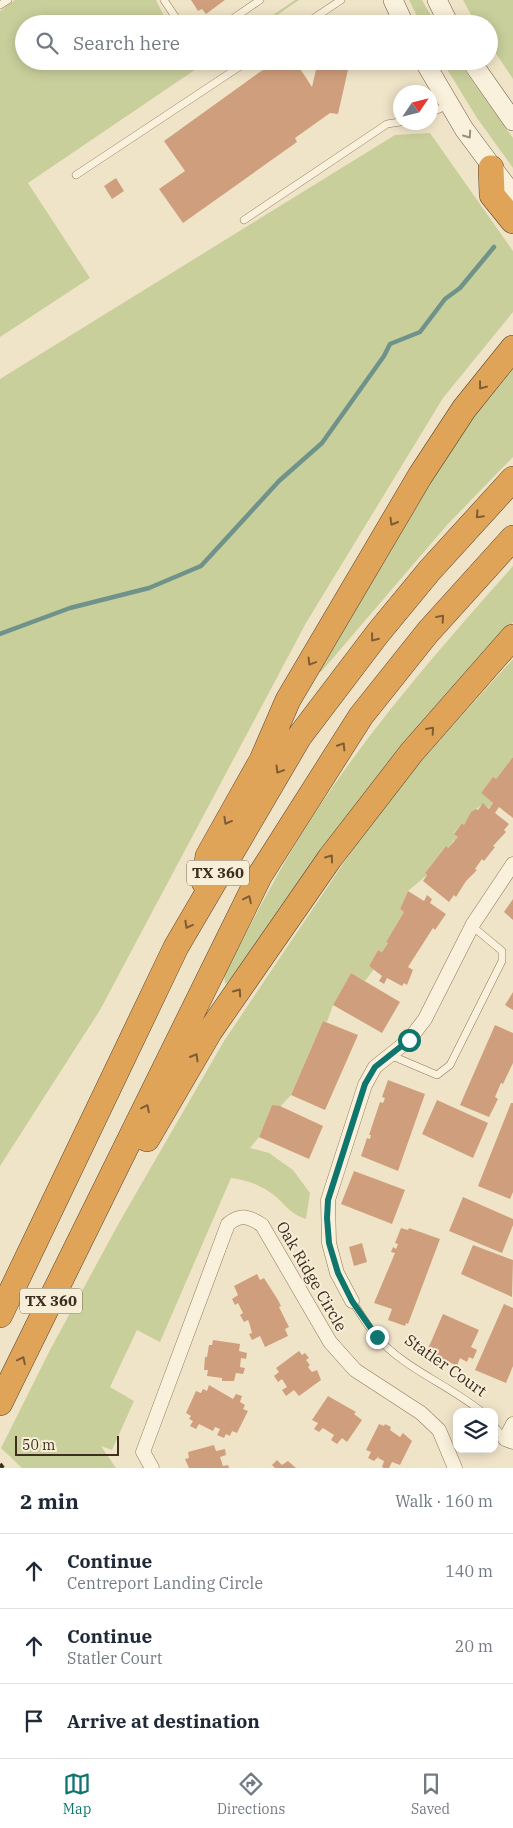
<!DOCTYPE html>
<meta charset="utf-8">
<style>
body{margin:0;font-family:"IBM Plex Serif",serif;background:#f6f6f7;color:#1f2937}
.controls{position:absolute;right:15px;bottom:15px;display:grid;overflow:hidden;border-radius:10px;box-shadow:0 2px 12px #0003}
.controls button{width:45px;height:45px;display:grid;place-items:center;padding:0;border:0;border-bottom:1px solid #e0e1e3;background:#fff;color:#1f2937;font:25px sans-serif}
.compass{position:absolute;left:393px;top:85px;width:45px;height:45px;border-radius:50%;background:#fff;box-shadow:0 2px 12px #0003;rotate:55deg}
.scale{position:absolute;left:15px;bottom:12px;width:104px;box-sizing:border-box;padding-left:5px;border:2px solid #3d2e20;border-top:0;font-size:14px;line-height:18px;white-space:nowrap;color:#3d2e20;-webkit-text-stroke:4px #f7eed8;paint-order:stroke}
.stop{position:absolute;width:15px;height:15px;margin:-11px;border:4px solid #0f766e;border-radius:50%;background:#fff}
.stop.end{background:#0f766e;border-color:#fff;box-shadow:0 1px 5px #0008}
.list{margin:0;padding:0;list-style:none}
h2{display:flex;justify-content:space-between;align-items:center;height:65px;margin:0;padding:0 20px;font-size:21px}
h2 small{font-size:16px;font-weight:400;color:#747a83}
.list li{display:grid;grid-template-columns:32px 1fr auto;gap:15px;align-items:center;box-sizing:border-box;height:75px;padding:0 20px;border-top:1px solid #e0e1e3}
.list b{display:block;font-size:19px;white-space:nowrap}
.list p{margin:0;font-size:16px;white-space:nowrap;color:#747a83}
.list em{font-size:16px;font-style:normal;color:#747a83}
.icon{flex:none;width:28px;height:28px;fill:none;stroke:currentColor;stroke-width:2;stroke-linecap:round;stroke-linejoin:round}
.map{position:relative;flex:none;width:513px;height:1468px;overflow:hidden}
.search{position:absolute;background:#fff;box-shadow:0 2px 12px #0003;left:15px;right:15px;top:15px;height:55px;display:flex;align-items:center;gap:12px;box-sizing:border-box;padding:0 18px;border-radius:28px;color:#747a83;font-size:19px}
.sheet{height:290px;background:#fff}
nav{display:flex;justify-content:space-around;align-items:center;box-sizing:border-box;height:70px;border-top:1px solid #e0e1e3;background:#fff;font-size:14px;color:#747a83}
nav a{display:grid;justify-items:center;gap:2px}
nav .on{color:#0f766e}
.map>svg:first-child{display:block}
</style>
<div class="map">
<svg width="513" height="1468" viewBox="0 0 513 1468">
<rect width="100%" height="100%" fill="#f0e4c8"/>
<path fill="#c9cf9b" d="M15,0h141l12,24h-144v37h184l-180,122 62,95 -90,59v-326z
M295,0h4l-35,24h-4z
M409,0h13l14,24h-15z
M463,0h50v79l-24,-36v-19h-13z
M442,61h16l55,77v30l-36,-50z
M430,133l83,118v61l-70,86 -137,225 -206,387 -100,156v-787l395,-244z
M513,360v97l-66,68 -126,147 -3,-1 98,-181z
M513,566v56l-67,72 -59,70 -152,212 -10,8 -1,-10c28,-51 54,-104 86,-153 58,-91 131,-174 203,-255z
M513,659v98l-17,22 -3,-1 -12,15 12,10 -4,5 -6,-4 -12,9 -7,12 -2,-2 -8,10 4,4 -3,4 -1,-1 -6,8 -3,-1 -20,26 2,2 -19,16 -8,18 4,3 -18,30 2,1 -6,9 -4,-2 -9,16 5,3 -9,12 -14,-8 -18,32 -6,17 -4,-1 -32,74 -11,12 -8,-2 -13,32 -9,11 19,5 24,17 17,23 -4,26c-19,-6 -23,-19 -38,-28 -12,-8 -24,-11 -37,-13l-71,164 -23,-12 -27,57 24,14 -22,49 -11,-4 15,22h-94l-21,-20 49,-98 70,-129 104,-180 129,-192 59,-79z"/>
<g fill="none" stroke-linecap="round" stroke-linejoin="round">
<path stroke="#6f938a" stroke-width="4.5" d="M0,634l70,-26 79,-20 52,-22 78,-85 43,-38 62,-87 6,-12 30,-12 25,-33 15,-11 34,-41"/>
</g>
<path fill="#cf9f7d" d="M191,0h34l-19,14 -4,-5 -4,2z
M275,61h20l17,26 6,-26h32l-12,53 -8,-1 -35,25 2,4 -114,81 -24,-34 26,-18 -21,-30z
M116,178l8,13 -12,8 -8,-13z
M513,757v61l-14,-11 -4,6 14,11 -5,6 2,2 -13,14 2,1 -11,14 -2,-2 -7,10 2,1 -11,11 -10,16 -2,-2 -5,7 -26,-21 4,-6 -2,-2 21,-27 2,2 10,-11 -4,-3 8,-11 2,2 7,-13 5,-3 2,1 5,-7 6,6 4,-6 -12,-10 12,-16 3,2z
M408,891l16,10 3,-6 5,4 -2,4 16,11 -11,16 -2,-2 -25,39 5,3 -6,15 -3,-2 -2,3 -15,-8 -3,6 -5,-3 3,-5 -13,-10 9,-16 4,2 6,-9 -2,-1 18,-30 -4,-3z
M513,899v21l-9,-8z
M351,973l49,29 -18,31 -49,-28z
M513,992v18l-8,-5z
M323,1021l35,14 -33,75 -34,-15z
M495,1025l18,8v30l-10,21 -2,-1 -6,14 3,2 -9,18 -29,-12z
M388,1080l37,14 -27,77 -37,-15 6,-18 3,1 1,-4h-2l11,-33 3,1 2,-5 -3,-1z
M437,1100l51,23 -15,35 -51,-24z
M511,1103h2v89l-3,7 -32,-13z
M272,1105l8,1 43,20 -14,33 -50,-22z
M354,1171l51,19 -13,34 -51,-20z
M463,1197l50,22v6l-11,28 -53,-22z
M401,1228l7,2 1,-2 31,11 -32,85 -2,-1 -1,3 -17,-6 4,-11 -18,-6 21,-50 -4,-1 2,-5 3,2 2,-5 -3,-1z
M362,1243l5,19 -13,4 -5,-19z
M473,1245l40,15 -1,37 -51,-23z
M257,1274l3,6 4,-2 14,22 3,6 -2,1 10,20 -4,2 3,7 -23,11 -5,-11 -8,4 -3,-6 3,-1 -3,-11 -1,-2 -4,2 -4,-7 3,-2 -5,-10 -3,2 -3,-6 6,-4 -4,-9z
M504,1304l9,4v58l-7,17 -31,-13z
M443,1314l36,16 -8,17 6,3 -4,9 -4,-2 -2,5 -7,-4 -3,8 -30,-15z
M213,1340l27,4 -1,7 8,2 -1,6 -5,-1 -1,9 5,1 -2,6 -7,-1 -2,8h-12v-3l-15,-2 1,-6h-4l1,-13h2l2,-12h3z
M299,1351l3,4 3,-2 4,5 -3,2 4,5 -2,2 4,5 5,-2 4,10 -22,16 -5,-6 -8,6 -4,-6 5,-3 -5,-8 -4,3 -4,-6 5,-4 -3,-4z
M209,1385l24,14 3,-5 6,2 -2,6 5,3 -2,4 5,2 -11,22 -5,-2 -2,5 -4,-2 -2,4 -7,-3 3,-6 -5,-2 -2,4 -14,-7 -3,5 -6,-3 3,-5 -4,-2 2,-3 -5,-3 10,-22 5,2 2,-4 4,2z
M328,1396l28,16 -2,2 8,6 -15,22 -5,-4 -5,6 -6,-4 3,-5 -11,-7 -4,4 -5,-3 4,-6 -6,-3z
M379,1424l5,2 1,-2 6,3 -1,3 10,7 3,-4 9,8 -12,24 -8,-3 -3,6h-5l-2,-1 2,-6 -6,-3 1,-2 -5,5 -6,-3 3,-6 -5,-2z
M214,1445l2,6 9,-2 1,6 -6,2 3,9 5,-1 1,3h-40l-4,-9 4,-1 -1,-6z
M277,1460l5,5 6,-4 8,7h-21l-3,-3z"/>
<g fill="none" stroke-linecap="round" stroke-linejoin="round">
<defs>
<path id="lane" d="M164,0l16,24
M0,5l8,-5
M225,24l35,-24
M305,24l36,-24
M430,113l18,-8
M76,175l172,-114
M244,220l143,-96 13,-2
M390,1055l47,20 13,-10 52,-104v-10l-30,-25
M352,1301c8,12 15,24 24,35 27,32 73,49 106,76
M494,1426l11,13"/>
<path id="street" d="M352,1301l-15,-28 -8,-30 -1,-43 37,-115 10,-18 34,-27 16,-21 48,-95 40,-60
M513,1424l-8,15 8,3
M152,1468l-9,-16 85,-228c13,-10 20,-8 34,1l68,117 25,28 66,43 18,17 16,38"/>
<path id="secondary" d="M393,0l11,24
M437,0l12,24
M424,61l40,68 49,66
M471,61l42,60"/>
<path id="highway" d="M491,168l1,27 21,26
M204,882l4,-26 54,-96 26,-60 132,-224 44,-67 49,-61
M147,1139l63,-108 120,-173 82,-106 101,-115
M0,1315l176,-368 123,-210 79,-104 52,-63 83,-91
M0,1403l260,-528 101,-159 67,-84 85,-94"/>
</defs>
<use href="#lane" stroke="#8d765c" stroke-width="8"/>
<use href="#street" stroke="#8d765c" stroke-width="15"/>
<use href="#secondary" stroke="#6f573f" stroke-width="20"/>
<use href="#highway" stroke="#5b4430" stroke-width="26"/>
<use href="#lane" stroke="#faf1dc" stroke-width="7"/>
<use href="#street" stroke="#faf1dc" stroke-width="14"/>
<use href="#secondary" stroke="#faf1dc" stroke-width="19"/>
<use href="#highway" stroke="#e0a458" stroke-width="25"/>
<path stroke="#3d2e20" stroke-width="4" stroke-dasharray="9 9" stroke-linecap="butt" d="M0,1464l3,4"/>
</g>
<defs><path id="oneway-chevron" d="M-2-3.5L2.5 0L-2 3.5" fill="none" stroke-width="1.6" stroke-linecap="round" stroke-linejoin="round" transform="scale(1.25)"/></defs>
<use stroke="#9c907e" href="#oneway-chevron" transform="translate(468 135) rotate(55)"/>
<g stroke="#7e5d36">
<use href="#oneway-chevron" transform="translate(482 386) rotate(127)"/>
<use href="#oneway-chevron" transform="translate(479 515) rotate(133)"/>
<use href="#oneway-chevron" transform="translate(393 522) rotate(120)"/>
<use href="#oneway-chevron" transform="translate(441 618) rotate(-49)"/>
<use href="#oneway-chevron" transform="translate(374 638) rotate(128)"/>
<use href="#oneway-chevron" transform="translate(311 662) rotate(121)"/>
<use href="#oneway-chevron" transform="translate(431 730) rotate(-49)"/>
<use href="#oneway-chevron" transform="translate(342 746) rotate(-58)"/>
<use href="#oneway-chevron" transform="translate(279 770) rotate(121)"/>
<use href="#oneway-chevron" transform="translate(227 821) rotate(119)"/>
<use href="#oneway-chevron" transform="translate(330 858) rotate(-54)"/>
<use href="#oneway-chevron" transform="translate(248 899) rotate(-64)"/>
<use href="#oneway-chevron" transform="translate(188 925) rotate(119)"/>
<use href="#oneway-chevron" transform="translate(238 992) rotate(-55)"/>
<use href="#oneway-chevron" transform="translate(195 1057) rotate(-60)"/>
<use href="#oneway-chevron" transform="translate(146 1108) rotate(-64)"/>
<use href="#oneway-chevron" transform="translate(22 1360) rotate(-64)"/>
</g>
<g fill="none" stroke-linecap="round" stroke-linejoin="round">
<path stroke="#0f766e" stroke-width="6" d="M377,1337l-25,-36 -14,-28 -9,-30 -2,-25 1,-18 37,-116 10,-17 34,-27"/>
</g>
<g text-anchor="middle" stroke-width="4" stroke-linejoin="round" paint-order="stroke">
<g fill="#f7eed8" stroke="#756857" stroke-width="1">
<rect x="187" y="860.5" width="62" height="25" rx="4"/>
<rect x="20" y="1288.5" width="62" height="25" rx="4"/>
</g>
<g font-size="15" font-weight="bold" fill="#3d2e20">
<text x="218" y="878">TX 360</text>
<text x="51" y="1306">TX 360</text>
</g>
<g font-size="16" fill="#3d2e20" stroke="#f7eed8">
<text transform="translate(312 1276) rotate(60)" y="6">Oak Ridge Circle</text>
<text transform="translate(446 1365) rotate(35)" y="6">Statler Court</text>
</g>
</g>
</svg>
<div class="controls">
<button><svg class="icon" aria-label="layers" viewBox="0 0 24 24"><path d="M12 4l9 5-9 5-9-5zM3 14l9 5 9-5"/></svg></button>
</div>
<svg class="compass" viewBox="-18 -18 36 36"><path d="M0-13l5 13h-10z" fill="#e53935"/><path d="M0 13l5-13h-10z" fill="#747a83"/></svg>
<div class="scale">50 m</div>
<div class="stop" style="left:409px;top:1040px"></div>
<div class="stop end" style="left:377px;top:1337px"></div>
<div class="search"><svg class="icon" aria-label="search" viewBox="0 0 24 24"><circle cx="10" cy="10" r="6"/><path d="M15 15l6 6"/></svg>Search here</div>
</div>
<section class="sheet">
<h2>2 min<small>Walk · 160 m</small></h2>
<ul class="list">
<li><svg class="icon" aria-label="ahead" viewBox="0 0 24 24"><path d="M12 20V5M6 11l6-6 6 6"/></svg><div><b>Continue</b><p>Centreport Landing Circle</p></div><em>140 m</em></li>
<li><svg class="icon" aria-label="ahead" viewBox="0 0 24 24"><path d="M12 20V5M6 11l6-6 6 6"/></svg><div><b>Continue</b><p>Statler Court</p></div><em>20 m</em></li>
<li><svg class="icon" aria-label="arrive" viewBox="0 0 24 24"><path d="M6 21V4h12l-3 4 3 4H6"/></svg><div><b>Arrive at destination</b></div></li>
</ul>
</section>
<nav>
<a class="on"><svg class="icon" aria-label="map" viewBox="0 0 24 24"><path d="M3 6l6-2 6 2 6-2v14l-6 2-6-2-6 2zM9 4v14M15 6v14"/></svg>Map</a>
<a><svg class="icon" aria-label="directions" viewBox="0 0 24 24"><path d="M12 3l9 9-9 9-9-9zM9 14v-3h6M13 9l2 2-2 2"/></svg>Directions</a>
<a><svg class="icon" aria-label="saved" viewBox="0 0 24 24"><path d="M7 4h10v16l-5-4-5 4z"/></svg>Saved</a>
</nav>
